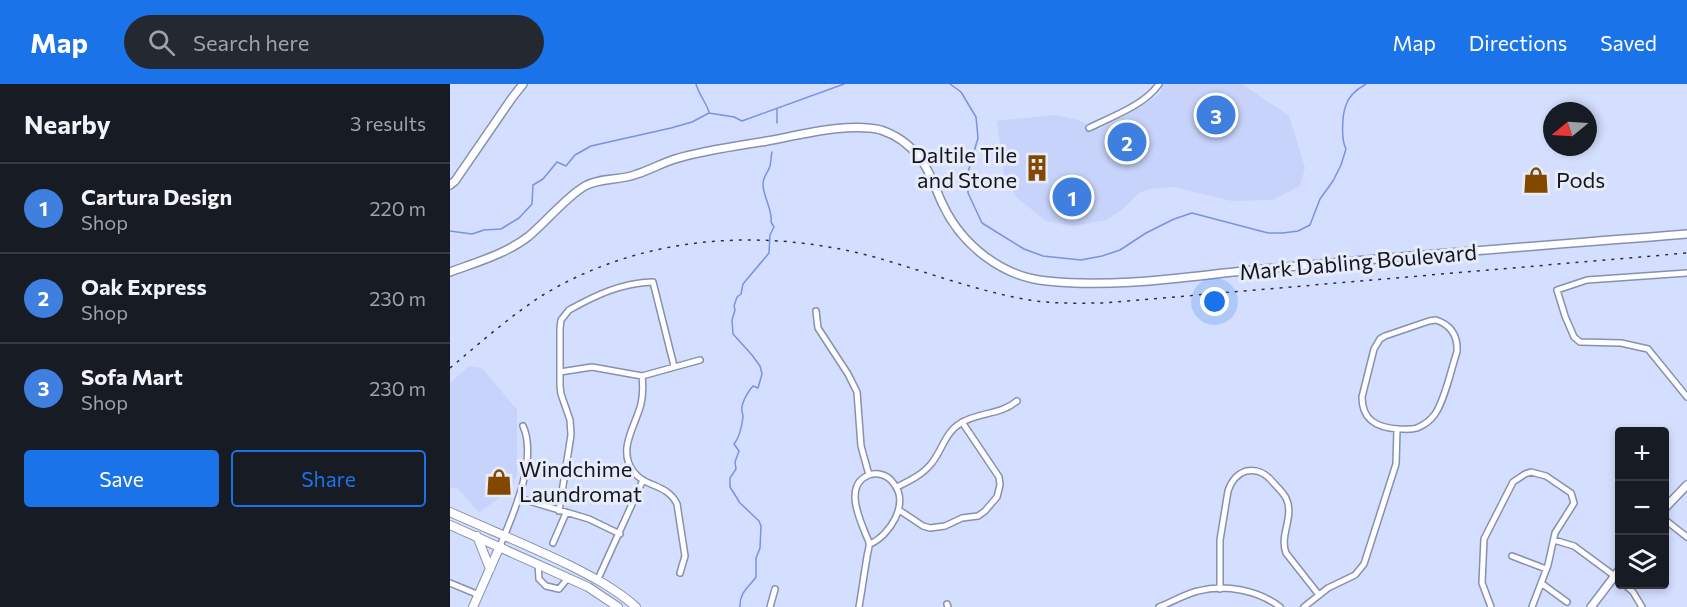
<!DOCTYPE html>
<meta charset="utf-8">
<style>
body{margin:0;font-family:Commissioner,sans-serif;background:#242831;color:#f1f3f6}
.controls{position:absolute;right:18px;bottom:18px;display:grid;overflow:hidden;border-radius:6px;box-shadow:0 3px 9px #0003}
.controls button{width:54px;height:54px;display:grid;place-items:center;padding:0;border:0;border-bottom:2px solid #363941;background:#171b24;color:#f1f3f6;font:30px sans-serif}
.compass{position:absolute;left:1093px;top:18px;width:54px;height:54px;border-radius:50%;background:#171b24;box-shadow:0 3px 9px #0003;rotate:252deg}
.you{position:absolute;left:765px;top:218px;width:21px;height:21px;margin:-15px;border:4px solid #fff;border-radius:50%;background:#1a73e8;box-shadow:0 0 0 9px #1a73e833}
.badge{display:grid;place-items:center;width:39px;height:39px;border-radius:50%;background:#1a73e8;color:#fff;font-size:20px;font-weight:700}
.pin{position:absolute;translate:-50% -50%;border:3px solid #fff;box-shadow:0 2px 6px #0006}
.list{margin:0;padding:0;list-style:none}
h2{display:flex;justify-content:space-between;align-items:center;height:78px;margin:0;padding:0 24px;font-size:26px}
h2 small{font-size:20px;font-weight:400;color:#9ea1a6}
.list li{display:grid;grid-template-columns:39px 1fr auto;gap:18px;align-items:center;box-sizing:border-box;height:90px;padding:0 24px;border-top:2px solid #363941}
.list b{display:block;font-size:22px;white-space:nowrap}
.list p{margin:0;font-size:20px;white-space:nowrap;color:#9ea1a6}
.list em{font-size:20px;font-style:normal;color:#9ea1a6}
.actions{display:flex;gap:12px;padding:18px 24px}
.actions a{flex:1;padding:14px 0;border:2px solid #1a73e8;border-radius:6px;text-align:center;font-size:21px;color:#1a73e8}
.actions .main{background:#1a73e8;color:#fff}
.icon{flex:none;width:33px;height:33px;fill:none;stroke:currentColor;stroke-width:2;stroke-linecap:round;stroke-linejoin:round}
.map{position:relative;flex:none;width:1237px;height:523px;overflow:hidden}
header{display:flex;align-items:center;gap:36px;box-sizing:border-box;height:84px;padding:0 30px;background:#1a73e8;color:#fff}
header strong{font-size:28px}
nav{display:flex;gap:33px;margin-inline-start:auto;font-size:21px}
.search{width:420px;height:54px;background:#242831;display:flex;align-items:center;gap:15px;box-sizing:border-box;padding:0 21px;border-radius:33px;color:#9ea1a6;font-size:22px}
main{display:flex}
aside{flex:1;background:#171b24}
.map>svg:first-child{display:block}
</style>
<header>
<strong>Map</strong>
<div class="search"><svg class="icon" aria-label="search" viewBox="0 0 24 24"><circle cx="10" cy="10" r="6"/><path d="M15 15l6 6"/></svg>Search here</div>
<nav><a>Map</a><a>Directions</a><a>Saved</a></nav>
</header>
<main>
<aside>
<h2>Nearby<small>3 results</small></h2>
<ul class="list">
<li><span class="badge" style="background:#3f7fe0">1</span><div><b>Cartura Design</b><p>Shop</p></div><em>220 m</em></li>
<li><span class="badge" style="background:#3f7fe0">2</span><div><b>Oak Express</b><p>Shop</p></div><em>230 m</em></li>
<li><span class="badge" style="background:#3f7fe0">3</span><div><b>Sofa Mart</b><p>Shop</p></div><em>230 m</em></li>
</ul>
<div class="actions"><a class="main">Save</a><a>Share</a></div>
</aside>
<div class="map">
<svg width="1237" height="523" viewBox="0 0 1237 523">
<rect width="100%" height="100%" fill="#d4defe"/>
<path fill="#c7d3fa" d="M713,0h79l47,32 16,52 -5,18 -27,14 -41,1 -58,-14 -25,2 -10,4 -16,16 -17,11 -31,6 -29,-5 -30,-24 -12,-24 -7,-52 59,-6 19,4 24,10 33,-17 27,-17z
M19,282l13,2 35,42v64l-6,16 -32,22 -21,-23 -8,-2v-104z"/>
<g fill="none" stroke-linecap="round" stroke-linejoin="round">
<path stroke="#7a91e5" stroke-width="1.5" d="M246,0c3,11 10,18 13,28
M500,0l11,8 15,25 2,21 -10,34v21l14,30 42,26 19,7 38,4 21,-4 18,-6 26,-17 28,-14 18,-6 76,20h15l15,-2 12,-6 10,-26 13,-18 8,-16 5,-16c-5,-9 -4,-34 0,-44 3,-10 11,-16 20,-21
M327,39v-14
M0,147l22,3 12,-4 17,-1 18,-11 13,-14 1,-19 10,-6 14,-17 9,4 9,-11 16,-9 80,-18 21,-6 17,-9 25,4 8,4 102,-37
M290,523c-1,-14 9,-20 16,-30v-19l4,-10 1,-22 -2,-5 -19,-18 -10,-16v-9l6,-9 -1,-7 4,-11 -5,-7c5,-6 8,-19 9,-27 0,-4 -2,-7 -1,-10 1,-7 7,-17 11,-21l5,2 4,-14 -2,-8 -8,-11 -19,-21 -1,-14 3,-10 -1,-4 3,-9 4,-3 2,-10 26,-31 1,-18 4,-8 -3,-5c2,-12 -8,-25 -8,-38 0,-8 5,-11 7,-18 1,-4 1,-10 2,-14"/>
<defs>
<path id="minor" d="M639,44c22,-11 56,-23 70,-44
M1237,189l-100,7 -30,10 8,26 9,21 6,5 41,1 27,6 39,48
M366,227l2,17 30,46 9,18 4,54 8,29
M986,236c15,5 22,16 21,32 -6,17 -12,48 -22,62 -4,6 -11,11 -18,14 -6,2 -12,1 -18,1 -21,-1 -37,-8 -37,-32l12,-48 6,-10 5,-3 44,-15z
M110,288l32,-5 50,9 58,-16
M192,292c1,9 1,19 -1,28 -5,21 -24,45 -8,67 12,17 34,12 44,33l8,52 -5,17
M447,403c12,-6 25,-12 34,-23 11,-13 14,-32 30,-41 17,-11 40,-8 56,-22
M69,414l70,21 31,15
M449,426l24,16 7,2 15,-2 17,-8 16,-2 7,-5 12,-14 3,-12 -1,-8 -37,-55
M109,427l12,-76 -1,-15 -9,-26 -1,-8v-58l1,-8 8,-10c27,-15 52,-27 84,-28l21,84
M1214,435l23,18
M1104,456l20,6 46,34
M103,459l13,-30
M50,462c13,-31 38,-87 23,-120
M1062,472l34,13
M88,480l1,15 7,7 13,3 9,-11
M148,495l45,-99
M0,499l29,12
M1091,499l26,19
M1174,500l9,8 9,15
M770,505v-49l8,-49c3,-9 9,-17 18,-20 10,-2 19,2 25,9 5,6 12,12 15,18 9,18 -7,37 0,55l33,42
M497,520l1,3
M320,523l5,-18
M409,523c3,-17 5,-33 8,-50 0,-4 3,-10 2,-14 0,-3 -2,-5 -3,-8 -6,-15 -19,-43 -4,-56 5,-4 11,-6 17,-5 6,1 12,5 15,10 16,20 -5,52 -24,60
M709,523c13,-5 26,-13 39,-16 27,-7 60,-1 82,16
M854,523l24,-19 27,-13 9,-11 32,-100 1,-35
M1041,523l-9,-24 2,-44 29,-57 12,-8 6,-2 15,4 25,17 3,10 -19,30 -7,32 -16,42"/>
<path id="tertiary" d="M0,101l5,-4 57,-83 11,-14
M0,188c27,-10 56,-18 79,-36 17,-14 38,-40 56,-50 16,-9 35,-5 52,-12 13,-4 25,-11 38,-15 30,-9 62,-13 92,-18 33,-6 82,-19 114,-11 15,5 28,14 38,27 12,14 16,32 24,48 19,40 59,72 104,76 77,8 153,-7 229,-13 137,-13 274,-23 411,-34
M1214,425l23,-24
M1141,523l29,-38"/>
<path id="secondary" d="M0,428c40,18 80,34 119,53 24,12 47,24 67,42
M0,441l138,62 30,20
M27,452l13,33
M23,523l27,-61"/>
</defs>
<use href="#minor" stroke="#8790ae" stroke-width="8"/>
<use href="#tertiary" stroke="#8790ae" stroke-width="10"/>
<use href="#secondary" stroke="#8790ae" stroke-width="10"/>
<use href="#minor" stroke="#fff" stroke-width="5"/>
<use href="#tertiary" stroke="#fff" stroke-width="7"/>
<use href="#secondary" stroke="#fff" stroke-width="8"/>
<path stroke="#2c2f3d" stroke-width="1.5" stroke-dasharray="3 6" stroke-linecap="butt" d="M0,284c30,-25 60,-52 93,-73 101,-61 223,-68 335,-37 52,15 104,35 158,43 23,3 46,2 68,2l583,-50"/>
</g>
<defs>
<symbol id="building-bare" viewBox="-9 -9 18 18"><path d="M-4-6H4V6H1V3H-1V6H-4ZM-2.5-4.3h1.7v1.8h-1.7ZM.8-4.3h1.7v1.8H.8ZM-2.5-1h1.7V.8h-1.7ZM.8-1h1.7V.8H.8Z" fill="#834800" stroke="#e8ecf9" stroke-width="2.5" paint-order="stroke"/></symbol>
<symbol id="shop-bare" viewBox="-9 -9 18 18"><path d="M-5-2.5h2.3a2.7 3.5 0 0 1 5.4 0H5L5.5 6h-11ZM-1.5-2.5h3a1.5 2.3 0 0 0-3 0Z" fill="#834800" stroke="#e8ecf9" stroke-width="2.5" paint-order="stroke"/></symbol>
</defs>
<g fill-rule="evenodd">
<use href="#building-bare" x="568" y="65" width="38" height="38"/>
<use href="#shop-bare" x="1067" y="77" width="38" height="38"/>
<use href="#shop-bare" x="30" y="379" width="38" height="38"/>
</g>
<g text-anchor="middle" stroke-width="6" stroke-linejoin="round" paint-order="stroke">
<g font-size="22" fill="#141722" stroke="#e8ecf9" text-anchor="start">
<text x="567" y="79" text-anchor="end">Daltile Tile<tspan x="567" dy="25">and Stone</tspan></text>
<text x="1106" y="104">Pods</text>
<text x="69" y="393">Windchime<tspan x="69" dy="25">Laundromat</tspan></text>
</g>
<g font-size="22" fill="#141722" stroke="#e8ecf9">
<text transform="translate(908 178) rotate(-5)" y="8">Mark Dabling Boulevard</text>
</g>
</g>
</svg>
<div class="controls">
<button>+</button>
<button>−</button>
<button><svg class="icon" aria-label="layers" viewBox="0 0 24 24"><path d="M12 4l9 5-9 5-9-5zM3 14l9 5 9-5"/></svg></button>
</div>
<svg class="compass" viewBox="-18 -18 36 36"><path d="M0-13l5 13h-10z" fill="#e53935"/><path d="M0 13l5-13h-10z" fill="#9ea1a6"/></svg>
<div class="you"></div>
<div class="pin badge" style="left:622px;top:113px;background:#3f7fe0">1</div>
<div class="pin badge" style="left:677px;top:58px;background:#3f7fe0">2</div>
<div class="pin badge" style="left:766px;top:31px;background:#3f7fe0">3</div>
</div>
</main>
